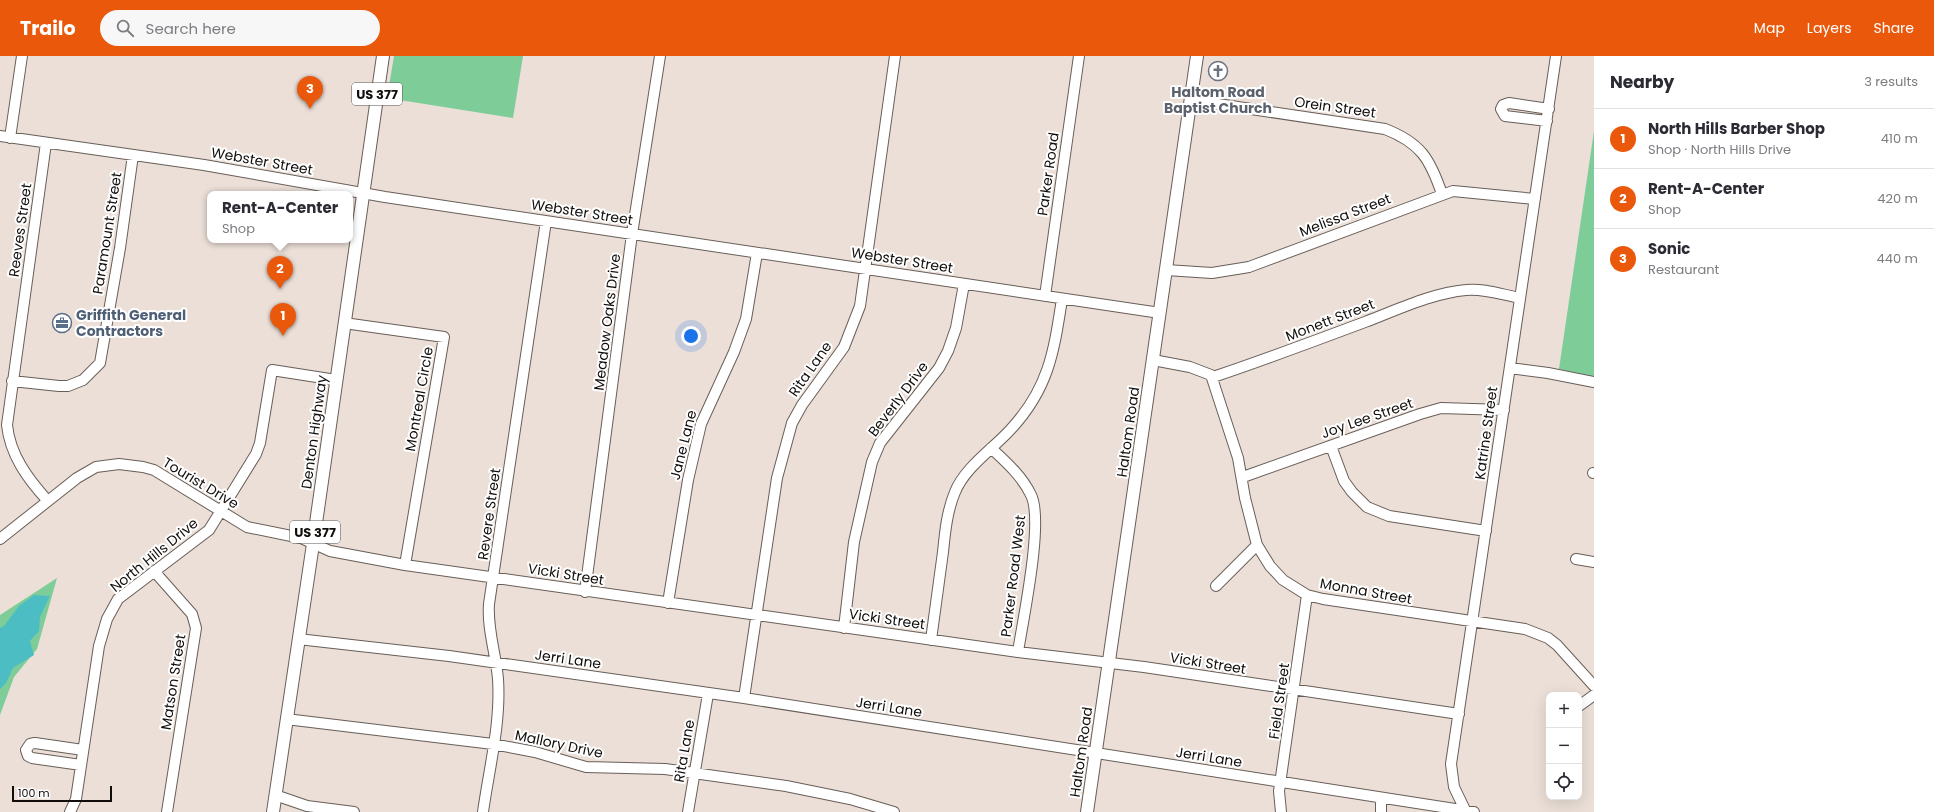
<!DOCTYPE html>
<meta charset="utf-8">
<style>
body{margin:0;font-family:Poppins,sans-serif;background:#f7f7f7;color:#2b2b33}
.controls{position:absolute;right:12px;bottom:12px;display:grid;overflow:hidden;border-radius:8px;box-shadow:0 4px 16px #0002}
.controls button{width:36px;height:36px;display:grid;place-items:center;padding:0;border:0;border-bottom:1px solid #e1e1e2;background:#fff;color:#2b2b33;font:20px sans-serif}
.scale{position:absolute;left:12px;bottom:10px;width:100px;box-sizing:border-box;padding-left:4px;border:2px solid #110d0b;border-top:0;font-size:11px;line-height:14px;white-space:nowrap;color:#110d0b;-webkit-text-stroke:3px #fff;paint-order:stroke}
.you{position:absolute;left:691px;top:280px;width:14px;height:14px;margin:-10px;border:3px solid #fff;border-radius:50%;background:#1a73e8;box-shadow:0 0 0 6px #1a73e833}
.badge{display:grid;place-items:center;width:26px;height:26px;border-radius:50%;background:#ea580c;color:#fff;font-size:13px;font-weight:700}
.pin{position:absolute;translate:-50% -33px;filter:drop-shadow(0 1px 2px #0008)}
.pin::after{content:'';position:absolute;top:21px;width:14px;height:12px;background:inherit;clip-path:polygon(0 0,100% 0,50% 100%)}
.popup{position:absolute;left:207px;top:135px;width:146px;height:52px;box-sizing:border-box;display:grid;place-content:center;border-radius:8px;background:#fff;filter:drop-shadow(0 1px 3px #0005);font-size:13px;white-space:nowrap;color:#7c7c81}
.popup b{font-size:15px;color:#2b2b33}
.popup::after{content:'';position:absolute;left:50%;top:100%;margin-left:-8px;border:8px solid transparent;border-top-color:#fff}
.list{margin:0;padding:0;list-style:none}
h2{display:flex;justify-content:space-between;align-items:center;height:52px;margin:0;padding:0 16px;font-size:17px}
h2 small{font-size:13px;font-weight:400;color:#7c7c81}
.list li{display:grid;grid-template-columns:26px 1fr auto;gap:12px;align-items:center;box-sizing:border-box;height:60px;padding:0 16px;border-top:1px solid #e1e1e2}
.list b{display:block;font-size:15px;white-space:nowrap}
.list p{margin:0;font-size:13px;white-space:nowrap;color:#7c7c81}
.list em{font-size:13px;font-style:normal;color:#7c7c81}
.icon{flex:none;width:22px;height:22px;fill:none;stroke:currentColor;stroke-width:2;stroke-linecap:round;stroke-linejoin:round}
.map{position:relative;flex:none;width:1594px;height:756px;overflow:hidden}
header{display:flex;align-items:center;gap:24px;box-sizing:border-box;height:56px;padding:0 20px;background:#ea580c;color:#fff}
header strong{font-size:19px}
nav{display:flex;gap:22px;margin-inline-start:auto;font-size:14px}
.search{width:280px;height:36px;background:#f7f7f7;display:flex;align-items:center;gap:10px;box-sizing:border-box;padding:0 14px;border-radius:22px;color:#7c7c81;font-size:15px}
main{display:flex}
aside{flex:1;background:#fff}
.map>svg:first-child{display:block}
</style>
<header>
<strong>Trailo</strong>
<div class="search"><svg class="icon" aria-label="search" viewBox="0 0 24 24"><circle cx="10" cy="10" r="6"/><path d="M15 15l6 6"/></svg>Search here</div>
<nav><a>Map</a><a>Layers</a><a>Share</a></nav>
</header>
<main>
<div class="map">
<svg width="1594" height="756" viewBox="0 0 1594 756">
<rect width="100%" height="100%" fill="#ebdfd7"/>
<path fill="#7ecd98" d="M394,0h129l-10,62 -126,-20z
M1594,75v247l-35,-9z
M57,522l-20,71 -23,28 -14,38v-100z"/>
<path fill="#4cbec3" d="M34,539l16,1 -10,21 -1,14 -9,10 4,14 -21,13 -7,15 -6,6v-61l4,-2 15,-20z"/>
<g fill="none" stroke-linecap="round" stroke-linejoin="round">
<defs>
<path id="minor" d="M1191,44l194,29c36,14 45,30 57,65
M1547,65l-42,-5 -4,-7 2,-4 6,-2 40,6
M0,80l204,29 181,32 775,116
M10,82l12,-82
M46,87l-39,282c3,30 21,54 40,75
M1166,214l46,3 37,-6 204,-76 82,8
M1045,240l34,-240
M344,267l100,14 -39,228
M1153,304l37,7 21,8 27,83 7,40 12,47 13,21 13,14 24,15 16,4 202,30 23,9 9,7 37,41
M1510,312l38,5 46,9
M1213,321c51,-17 101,-36 152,-55 32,-12 67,-29 101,-32 18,-2 37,5 54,8
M12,325l47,5h9l15,-6 17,-17 20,-115 13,-93
M1331,390l13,35 8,11 15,15 22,9 97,15
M991,392c15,14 31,28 40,47 13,26 -8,124 -13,157
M1593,417h1
M1243,421l177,-63 21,-6 63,2
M0,483l77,-61 19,-11 23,-3 24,3 11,3 93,57 54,11 29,13 75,14 613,87 126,15 315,47
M1576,503l18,3
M154,515l38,43 4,14 -29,184
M1216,530l41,-41
M585,536l47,-358 28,-178
M668,547l20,-123 13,-56 33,-72 12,-33 11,-66
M844,572l10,-86 18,-80 8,-19 59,-75 9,-17 8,-23 8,-44
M298,583l151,17 295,42 730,114
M931,584c4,-30 8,-59 12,-88 2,-20 4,-41 12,-60 10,-25 38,-43 56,-63 38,-41 43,-78 51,-130
M744,642l33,-220 15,-55 10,-18 42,-58 16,-41 35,-250
M1579,650l15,-11
M286,663l207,25 42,8 51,15 79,2 121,17 64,13 44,13
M81,709l-49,-7 -4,-2 -2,-6 4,-6 5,-1 48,7
M275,739l32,11 47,6
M70,756l6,-13 23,-153 8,-27 11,-20 91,-69 47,-76 4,-11 12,-73 64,10
M483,756c6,-43 18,-89 15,-133 -2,-25 -11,-50 -9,-75l57,-383
M688,756l20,-118
M1281,756l-2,-21 28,-196
M1381,756v-14
M1466,756l-12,-25 -3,-23 105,-708"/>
<path id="major" d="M273,756l40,-268 70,-488
M1087,756l110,-756"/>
</defs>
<use href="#minor" stroke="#685e58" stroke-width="12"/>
<use href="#major" stroke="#685e58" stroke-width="14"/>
<use href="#minor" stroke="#fff" stroke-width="10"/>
<use href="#major" stroke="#fff" stroke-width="12"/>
</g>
<defs>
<symbol id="church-ring" viewBox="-11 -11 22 22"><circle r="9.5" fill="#fff" stroke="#6b7280" stroke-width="1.5"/><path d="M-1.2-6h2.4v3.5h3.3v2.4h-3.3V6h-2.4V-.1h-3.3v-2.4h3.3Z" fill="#6b7280"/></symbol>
<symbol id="office-ring" viewBox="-11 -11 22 22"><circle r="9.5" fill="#fff" stroke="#5c6f8a" stroke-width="1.5"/><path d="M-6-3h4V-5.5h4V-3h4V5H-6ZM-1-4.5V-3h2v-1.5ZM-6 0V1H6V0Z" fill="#5c6f8a"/></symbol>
</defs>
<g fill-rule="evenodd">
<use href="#church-ring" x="1207" y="4" width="22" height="22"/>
<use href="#office-ring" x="51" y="256" width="22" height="22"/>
</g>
<g text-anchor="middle" stroke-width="4" stroke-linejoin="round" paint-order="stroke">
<g fill="#fff" stroke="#585654" stroke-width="1">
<rect x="352" y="27" width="50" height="22" rx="3"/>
<rect x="290" y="465" width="50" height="22" rx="3"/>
</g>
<g font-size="13" font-weight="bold" fill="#110d0b">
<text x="377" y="43">US 377</text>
<text x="315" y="481">US 377</text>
</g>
<g font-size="14" font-weight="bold" fill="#5b616d" stroke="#fff">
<text x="1218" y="41">Haltom Road<tspan x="1218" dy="16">Baptist Church</tspan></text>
</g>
<g font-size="14" fill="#110d0b" stroke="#fff">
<text transform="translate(1335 51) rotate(8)" y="5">Orein Street</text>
<text transform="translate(262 105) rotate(10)" y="5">Webster Street</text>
<text transform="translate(1048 118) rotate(-82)" y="5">Parker Road</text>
<text transform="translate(582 156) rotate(9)" y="5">Webster Street</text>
<text transform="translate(1345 159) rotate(-21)" y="5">Melissa Street</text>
<text transform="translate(20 174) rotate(-82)" y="5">Reeves Street</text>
<text transform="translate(107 177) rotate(-81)" y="5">Paramount Street</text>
<text transform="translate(902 204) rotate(9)" y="5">Webster Street</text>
<text transform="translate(1330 264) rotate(-21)" y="5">Monett Street</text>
<text transform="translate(607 266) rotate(-83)" y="5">Meadow Oaks Drive</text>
<text transform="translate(810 313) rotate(-55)" y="5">Rita Lane</text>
<text transform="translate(419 343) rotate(-80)" y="5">Montreal Circle</text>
<text transform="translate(898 343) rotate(-53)" y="5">Beverly Drive</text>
<text transform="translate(1367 362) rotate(-19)" y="5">Joy Lee Street</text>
<text transform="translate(314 376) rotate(-82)" y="5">Denton Highway</text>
<text transform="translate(1128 376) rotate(-82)" y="5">Haltom Road</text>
<text transform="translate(1486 377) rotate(-82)" y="5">Katrine Street</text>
<text transform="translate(683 389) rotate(-76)" y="5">Jane Lane</text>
<text transform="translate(201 427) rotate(31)" y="5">Tourist Drive</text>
<text transform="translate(489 458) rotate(-82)" y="5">Revere Street</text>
<text transform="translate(154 499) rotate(-39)" y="5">North Hills Drive</text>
<text transform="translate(566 518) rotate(9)" y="5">Vicki Street</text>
<text transform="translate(1013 520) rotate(-83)" y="5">Parker Road West</text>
<text transform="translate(1366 535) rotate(10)" y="5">Monna Street</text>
<text transform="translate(887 563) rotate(8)" y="5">Vicki Street</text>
<text transform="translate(568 603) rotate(8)" y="5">Jerri Lane</text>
<text transform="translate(1208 607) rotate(9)" y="5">Vicki Street</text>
<text transform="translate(173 626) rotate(-81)" y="5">Matson Street</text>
<text transform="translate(1279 645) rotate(-82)" y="5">Field Street</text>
<text transform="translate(889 651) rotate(9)" y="5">Jerri Lane</text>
<text transform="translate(559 688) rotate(12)" y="5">Mallory Drive</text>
<text transform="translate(684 695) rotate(-80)" y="5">Rita Lane</text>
<text transform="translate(1081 696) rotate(-82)" y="5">Haltom Road</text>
<text transform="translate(1209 701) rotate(9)" y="5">Jerri Lane</text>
</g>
<g font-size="14" font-weight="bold" fill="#4e5e75" stroke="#fff" text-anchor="start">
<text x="76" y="264">Griffith General<tspan x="76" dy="16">Contractors</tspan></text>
</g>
</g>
</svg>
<div class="controls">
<button>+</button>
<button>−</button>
<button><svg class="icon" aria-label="locate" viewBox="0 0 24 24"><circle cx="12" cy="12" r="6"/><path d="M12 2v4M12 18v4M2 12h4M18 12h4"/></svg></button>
</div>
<div class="scale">100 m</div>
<div class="you"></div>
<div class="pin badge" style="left:283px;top:280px">1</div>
<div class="pin badge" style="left:280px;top:233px">2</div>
<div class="popup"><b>Rent-A-Center</b>Shop</div>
<div class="pin badge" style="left:310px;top:53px">3</div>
</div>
<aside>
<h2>Nearby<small>3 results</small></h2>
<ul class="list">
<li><span class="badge">1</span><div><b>North Hills Barber Shop</b><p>Shop · North Hills Drive</p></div><em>410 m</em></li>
<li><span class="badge">2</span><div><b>Rent-A-Center</b><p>Shop</p></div><em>420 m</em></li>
<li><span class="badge">3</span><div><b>Sonic</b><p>Restaurant</p></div><em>440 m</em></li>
</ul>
</aside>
</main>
